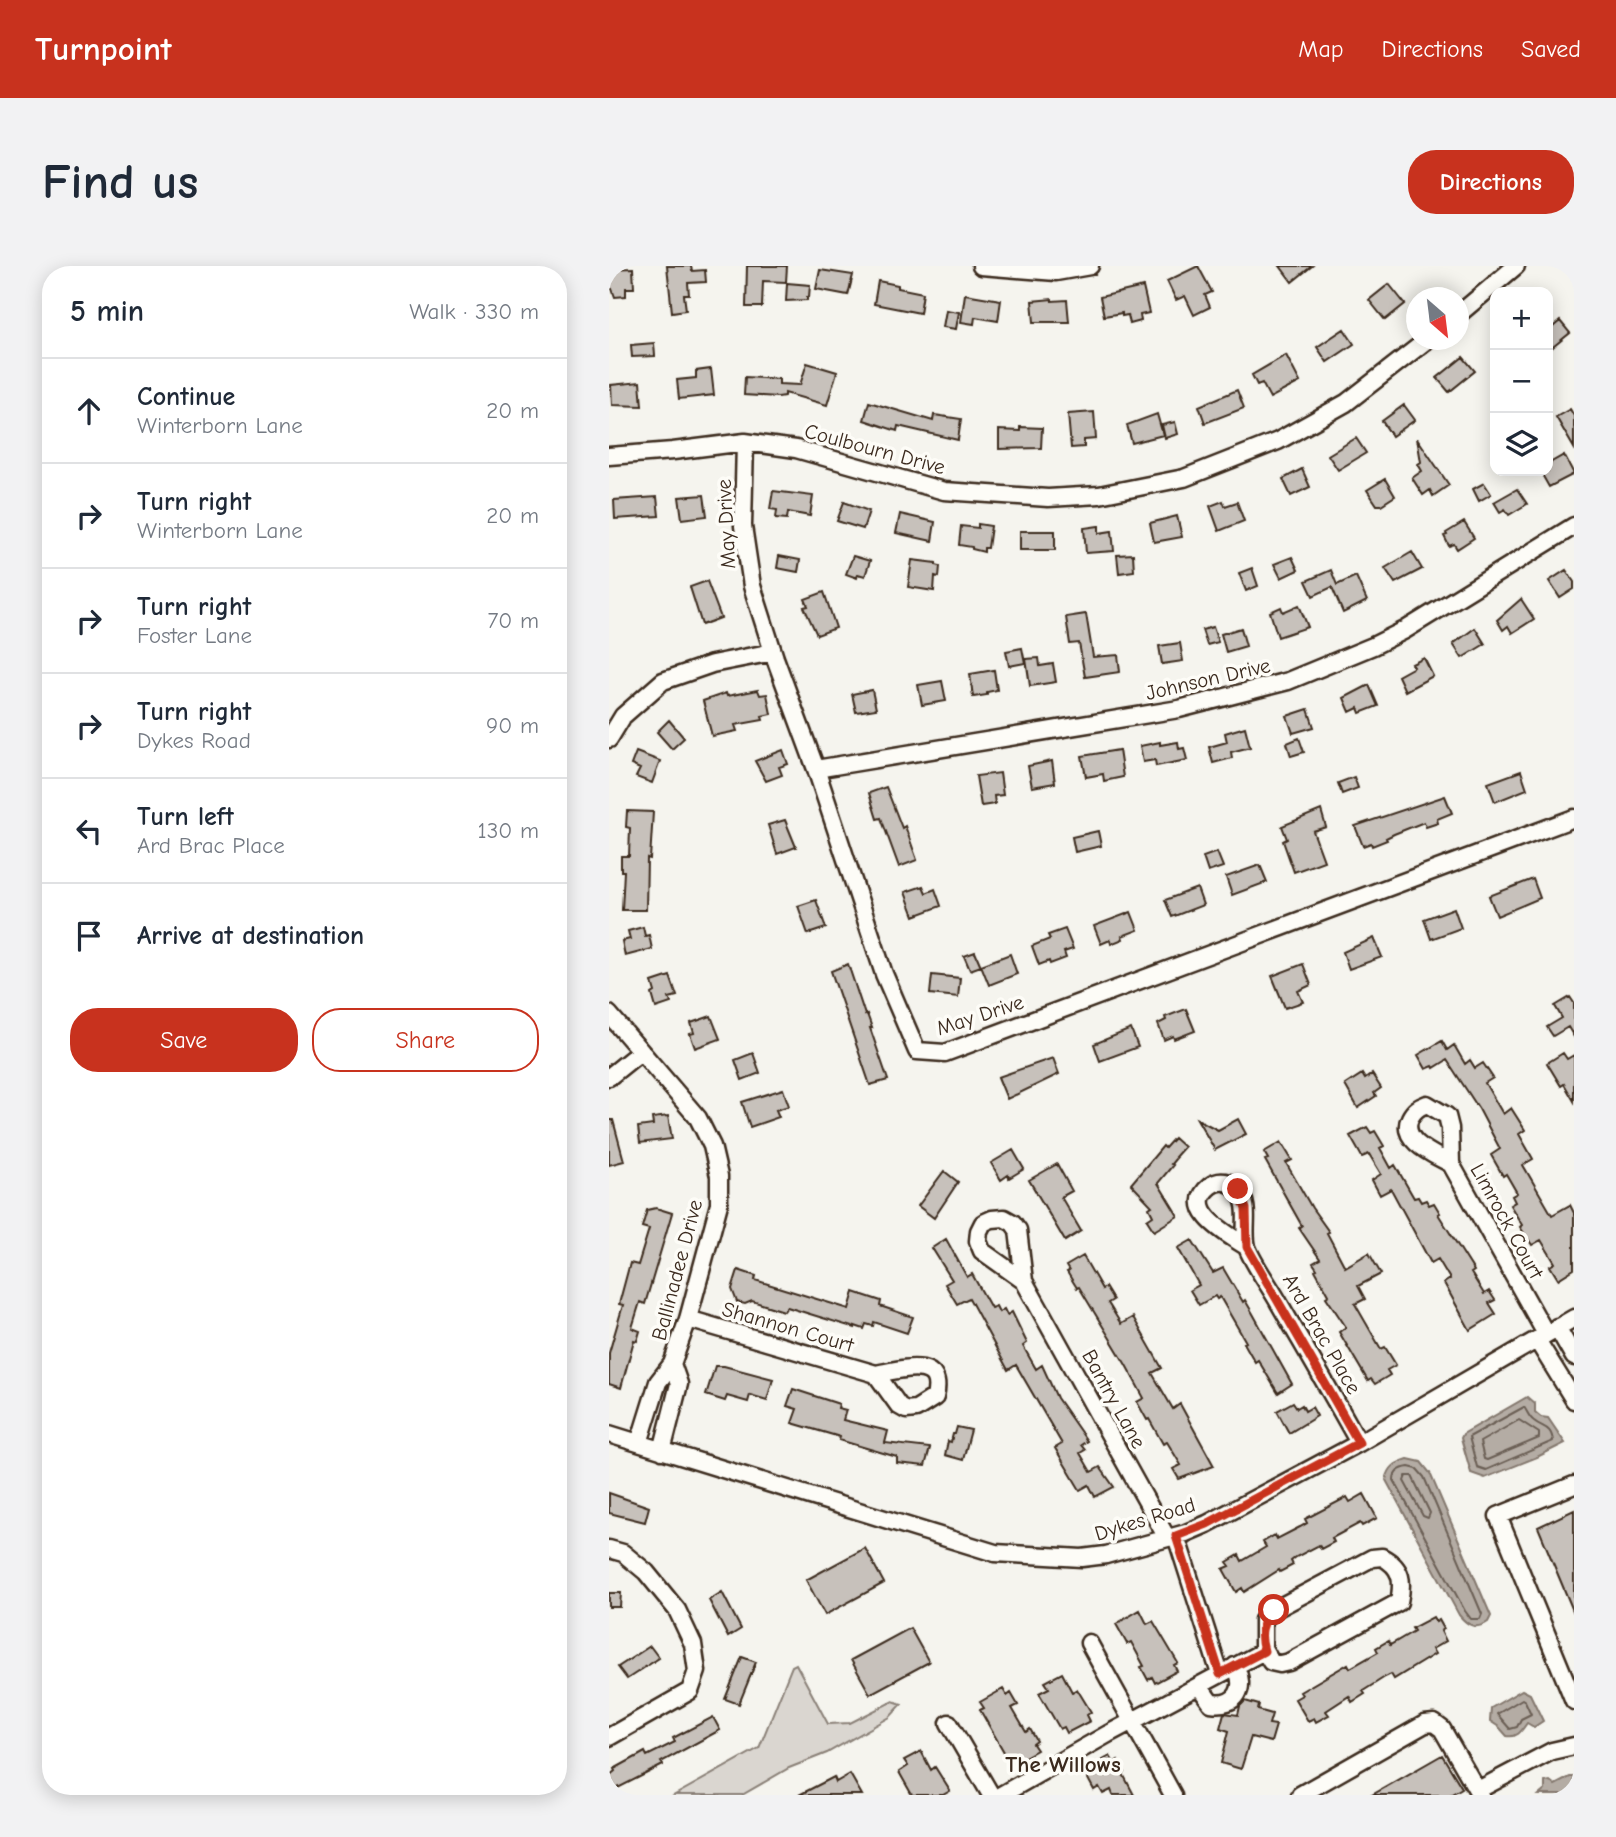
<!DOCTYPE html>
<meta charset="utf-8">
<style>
body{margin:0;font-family:"Comic Neue",sans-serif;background:#f2f2f3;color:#1f2937}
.controls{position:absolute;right:21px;top:21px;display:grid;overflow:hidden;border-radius:14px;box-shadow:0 4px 18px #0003}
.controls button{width:63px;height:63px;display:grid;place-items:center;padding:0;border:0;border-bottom:2px solid #e0e1e3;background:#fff;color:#1f2937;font:35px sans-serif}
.compass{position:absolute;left:797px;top:21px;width:63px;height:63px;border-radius:50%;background:#fff;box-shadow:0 4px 18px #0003;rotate:152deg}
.stop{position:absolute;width:21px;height:21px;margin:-16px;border:5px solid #c8321e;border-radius:50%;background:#fff}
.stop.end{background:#c8321e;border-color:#fff;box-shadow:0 2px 7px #0008}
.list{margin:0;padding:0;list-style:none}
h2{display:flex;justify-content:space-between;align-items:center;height:91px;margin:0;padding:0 28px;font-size:30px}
h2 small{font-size:23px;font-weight:400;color:#747a83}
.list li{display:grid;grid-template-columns:46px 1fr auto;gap:21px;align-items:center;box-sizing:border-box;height:105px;padding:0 28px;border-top:2px solid #e0e1e3}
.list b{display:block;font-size:26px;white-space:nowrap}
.list p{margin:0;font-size:23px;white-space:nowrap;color:#747a83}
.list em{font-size:23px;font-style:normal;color:#747a83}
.actions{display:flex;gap:14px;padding:21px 28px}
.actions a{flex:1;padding:16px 0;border:2px solid #c8321e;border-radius:28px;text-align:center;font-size:24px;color:#c8321e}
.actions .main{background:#c8321e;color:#fff}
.icon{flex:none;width:38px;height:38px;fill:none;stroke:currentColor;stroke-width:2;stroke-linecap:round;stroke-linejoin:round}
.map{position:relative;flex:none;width:965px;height:1529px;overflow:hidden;border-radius:28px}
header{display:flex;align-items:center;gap:42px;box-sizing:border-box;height:98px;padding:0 35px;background:#c8321e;color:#fff}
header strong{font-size:33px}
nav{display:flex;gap:38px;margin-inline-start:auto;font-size:24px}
.intro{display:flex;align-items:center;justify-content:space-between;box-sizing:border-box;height:168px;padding:0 42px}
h1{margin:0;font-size:49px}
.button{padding:18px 32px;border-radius:28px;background:#c8321e;color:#fff;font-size:24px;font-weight:700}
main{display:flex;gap:42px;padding:0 42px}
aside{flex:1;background:#fff;border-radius:28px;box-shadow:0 4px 18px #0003}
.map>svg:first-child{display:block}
</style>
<header>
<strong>Turnpoint</strong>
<nav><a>Map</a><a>Directions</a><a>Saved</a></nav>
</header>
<div class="intro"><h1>Find us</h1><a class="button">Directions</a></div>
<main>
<aside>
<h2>5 min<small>Walk · 330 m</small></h2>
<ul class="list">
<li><svg class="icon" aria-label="ahead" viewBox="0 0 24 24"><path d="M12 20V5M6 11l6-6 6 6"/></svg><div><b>Continue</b><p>Winterborn Lane</p></div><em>20 m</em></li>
<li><svg class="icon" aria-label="right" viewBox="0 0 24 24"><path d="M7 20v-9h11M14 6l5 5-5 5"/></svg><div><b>Turn right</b><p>Winterborn Lane</p></div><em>20 m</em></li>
<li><svg class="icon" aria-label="right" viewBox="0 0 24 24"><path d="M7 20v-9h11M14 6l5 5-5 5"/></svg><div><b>Turn right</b><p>Foster Lane</p></div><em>70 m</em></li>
<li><svg class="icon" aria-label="right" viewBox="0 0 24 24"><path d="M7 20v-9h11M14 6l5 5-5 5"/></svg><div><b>Turn right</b><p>Dykes Road</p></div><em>90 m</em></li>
<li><svg class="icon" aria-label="left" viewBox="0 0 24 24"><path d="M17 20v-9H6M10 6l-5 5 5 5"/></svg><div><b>Turn left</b><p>Ard Brac Place</p></div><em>130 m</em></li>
<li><svg class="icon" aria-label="arrive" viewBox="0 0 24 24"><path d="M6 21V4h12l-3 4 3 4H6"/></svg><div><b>Arrive at destination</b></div></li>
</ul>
<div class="actions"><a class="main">Save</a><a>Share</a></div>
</aside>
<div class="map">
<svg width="965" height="1529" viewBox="0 0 965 1529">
<rect width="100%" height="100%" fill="#f5f4ee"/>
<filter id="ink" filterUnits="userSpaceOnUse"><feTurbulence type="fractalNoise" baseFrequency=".0143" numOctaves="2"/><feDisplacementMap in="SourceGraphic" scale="14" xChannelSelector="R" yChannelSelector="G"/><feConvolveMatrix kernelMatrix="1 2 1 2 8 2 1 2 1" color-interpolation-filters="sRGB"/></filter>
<g filter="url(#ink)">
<path fill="#dad6d0" stroke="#8a8077" stroke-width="2" d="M187,1398l32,60 22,-1 43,-22 9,3 -12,13 -63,36 -38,15 -47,27h-67l84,-47 33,-82z"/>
<path fill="#b4aca4" stroke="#84786e" stroke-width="2" d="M918,1131l8,7v8l6,5 7,1 17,25 -28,14 -52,21 -14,-5 -10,-35 2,-4z
M799,1193l13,3 9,11 61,143 -3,6c-12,8 -20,4 -29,-7l-73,-135c3,-13 9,-17 22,-21z
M913,1424l8,4 13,27 -9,6 -7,-4c-5,7 -9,15 -20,13l-8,-9 -9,-6 1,-13z
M961,1511h4v18h-35l6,-5v-8l5,-1 5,4z"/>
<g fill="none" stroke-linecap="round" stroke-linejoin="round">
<path stroke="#6b5e54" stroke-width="2" d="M915,1141c3,4 5,11 10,14 10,8 17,5 19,20l-67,29 -9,-3 -8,-30z
M910,1154l20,13v5l-52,22 -3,-1 -4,-17z
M800,1201l8,2 7,8 58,137 -2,5h-9l-6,-8 -71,-131c0,-9 7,-12 15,-13z
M797,1210h6l18,37 -2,5 -5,-2 -19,-35z
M913,1433l3,2 6,13 -10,5 -4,8 -7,2 -13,-15z"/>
</g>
<path fill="#c7c1bb" stroke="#3b2a1e" stroke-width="2" d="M58,0h24l1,5 13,-1 1,12 -18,1 1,12h-5l2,15 -14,2z
M138,0h40l-1,16 -23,-1 -1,26h-16z
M589,0l14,26 -7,3 5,12 -16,8 -9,-19 -9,4 -9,-19z
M671,0h32l-20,16z
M24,2l1,20h-8v8l-11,1 -3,-8h-3v-20z
M211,4l33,5 -5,20 -32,-6z
M269,15l20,4v3l25,5 -3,20 -46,-9z
M178,17l23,2 -1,12h-2v3l-21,1z
M780,18l16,20 -20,16 -16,-20z
M534,21l6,26 -9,2 1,6 -11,3 -2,-9 -6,1v-3l-18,3 -4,-19z
M356,28l36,6 -3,21 -23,-4 -1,7 -13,-2z
M443,33v2l15,-1 2,22h-35l-2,-21z
M337,44l13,2 -3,17 -13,-2z
M951,55l10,12 -22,18v-20z
M735,63l10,15 -27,18 -10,-15z
M45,77l1,13 -23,1 -1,-12z
M677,89l14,27 -30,16 -8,-15 -5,2 -5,-10z
M854,91l12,14 -26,21 -12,-14z
M198,97l30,9 -10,33 -42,-12v3l-7,1 -34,-2 1,-18 34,2v5l21,1z
M102,103l3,26 -35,4 -2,-19 19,-2v-7z
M31,116l2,24 -30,-1 -1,-20z
M628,124l7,18 -39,15 -6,-17z
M260,136l64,19 1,-6 27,4 -3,21 -60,-14 -1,5 -33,-11z
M795,139l11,15 -23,16 -10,-15z
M961,143l4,7v32l-18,-31z
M485,146l2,27 -12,1v7l-13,1 -3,-34z
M548,148l6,21 -31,8 -5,-18z
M566,156l3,12 -13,4 -3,-13z
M411,161l22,1 -1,20 -42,1v-19l21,1z
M747,172l10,15 -28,17 -10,-15z
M808,172l32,47 -16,11 -3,-6 -7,5 -11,-17 10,-7 -4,-7 3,-2z
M955,189l10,19 -25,13 -9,-16h8v-7z
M693,203l8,18 -19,9 -8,-17z
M776,213l10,17 -14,9h-4l-10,-15z
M875,217l7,11 -12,7 -6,-12z
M908,223l10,15 -18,11 -4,-6 -5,3 -6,-10z
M164,225l40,5 -3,20 -22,-4 -1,7 -11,-1 1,-8 -7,-1z
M95,229l3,21 -25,3 -3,-22z
M48,231l2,19 -44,3 -1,-19z
M614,235l2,5 12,-4 7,19 -25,10 -9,-25z
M235,236l25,9 -6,18 -26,-8z
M291,248l35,8 -3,19 -36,-8z
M568,250l5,21 -28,5 -4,-19z
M855,256l10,16 -17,11 -3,-5 -5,2 -5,-10 3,-1 -1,-2z
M369,258l13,2 -3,22h-4v4l-12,-3v-2l-13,-2 2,-19 17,2z
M490,260v7l13,-2 2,20 -28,2 -2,-25z
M411,265h35v19h-35z
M803,286l10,17 -27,14 -10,-15z
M524,288l1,17 -15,2 -2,-18z
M170,290l21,4 -2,12 -21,-4z
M244,290l17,5 -5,15 -7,-2 -1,4 -11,-4z
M683,291l6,13 -17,8 -7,-14z
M303,294l24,3v2l4,1 -1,11 -4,-1 -1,15 -26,-4z
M643,302l6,18 -12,5 -7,-18z
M722,304l6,15 19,-9 11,25 -24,12 -11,-26 -19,9 -7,-15z
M957,304l8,12v7l-14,9 -11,-17z
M98,315l14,37 -19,7 -12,-38z
M215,326l12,36 -19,7 -13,-28 4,-1 -3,-7z
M912,333l13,20 -22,14 -4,-7 -5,4 -6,-10z
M690,339l9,22 -30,10 -8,-25 11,-5 2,5z
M477,348l7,43 25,-2 2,17 -35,5 -6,-34 -9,1 -4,-27z
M604,361l5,15 -11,3 -5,-15z
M632,362l5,18 -20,6 -5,-18z
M866,362l10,16 -23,14 -9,-14z
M571,377l3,18 -21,3 -3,-18z
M413,382l3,15 -16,3 -3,-15z
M430,392l1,8 13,-2 3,18 -26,4 -4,-27z
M815,392l9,18 -28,15 -7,-15 16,-9 -2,-3z
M385,404l3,20 -10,2v3l-14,2 -3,-23z
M333,415l4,20 -24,4 -4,-20z
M760,419l9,21 -18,7 -2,-5 -8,4 -6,-14z
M149,424l2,5 7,-1 4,20 -9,2 1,4 -28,5 2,6 -25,5 -9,-35 23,-8 1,3z
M263,424l4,19 -20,3 -4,-18z
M699,443l6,18 -21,6 -6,-17z
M60,454l15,18 -12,11 -15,-17z
M636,461l5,20 -19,5 1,6 -19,5 -4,-16 18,-5 -2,-9z
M690,472l5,14 -13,4 -4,-13z
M551,476v3l18,-3 1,7 5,-1 3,12 -31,6 -1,-6 -12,2 -3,-16z
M174,484l5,14 -9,3 3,8 -16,6 -11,-20z
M510,484l4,27 -19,4 -1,-7 -17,3 -4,-21z
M27,486l24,9 -8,22 -16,-6 4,-8 -9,-4z
M443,495l3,22 -23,4 -4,-21z
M912,505l6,18 -32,13 -7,-19z
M391,507l3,22 -9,1 1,8 -14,2 -5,-30z
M745,511l4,11 -16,6 -4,-11z
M277,521l16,41 3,-2 12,34 -18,7 -18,-49 -4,1 -8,-26z
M836,530l7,17 -15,6 1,4 -12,4 -2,-5 -30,12 -8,4 1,2 -15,6 -1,-3 -8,3 -8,-20z
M712,544l5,17 -13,4 11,30 -30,11 -11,-31 4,-2 -5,-13z
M18,545l26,1 -3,47 -3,-1 -1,52h-24l2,-39h-3v-15h8l1,-28 -4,-1z
M176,554l11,27 -19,7 -9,-29z
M489,565l3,15 -26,6 -3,-15z
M608,586l6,15 -15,5 -5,-15z
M651,599l7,17 -35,13 -6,-18z
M924,613l7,19 -43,18 -8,-20z
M314,620l3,7 9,-4 6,17 -27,10 -9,-24z
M588,622l6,17 -31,12 -7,-17z
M207,634l10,28 -18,6 -10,-28z
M845,642l7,20 -30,11 -7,-20z
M522,646l7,18 -16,6 1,3 -12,5 -1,-4 -9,4 -7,-18z
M34,661l2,9 4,-1 3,14 -27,7 -3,-15 8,-2 -2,-8z
M456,663l8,20 -9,3 2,6 -16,6 -1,-3 -10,4 -7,-19 18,-7 -2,-4z
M765,672l8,19 -33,12 -6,-17z
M366,686l6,14 -11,4 -6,-14z
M401,688l7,20 -28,11 -8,-20z
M239,698l17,51 2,-1 5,14h-2l18,52 -18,5 -39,-114z
M694,698l8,21 -13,6 5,11 -18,6 -13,-32z
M323,709l28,3 -2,19 -28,-3z
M61,710l7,20 -8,2 2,5 -15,5 -4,-14 3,-2 -3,-10z
M961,731l4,6v34l-6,-10 -15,9 -6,-9 15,-9 -7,-12z
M577,743l9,22 -21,8 -1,-3 -9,4 -6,-16 8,-4 -1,-3z
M102,750l9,23 -25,9 -5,-14 4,-1 -3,-10z
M522,763l7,18 -38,14 -6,-17z
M833,775l5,9 7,-5 11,19 5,-4 5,8 8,-5 10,15 -8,5 18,31 8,-6 14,22 -6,4 14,25 -10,6 29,50 18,-10 4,8v56l-16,10 -8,-13 5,-3 -14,-23 -9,5 -12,-18 2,-2 -12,-20 5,-3 -3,-6 5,-3 -11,-19 -3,2 -12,-21 9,-6 -21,-40 -32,-49 -13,8 -1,-2 -7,3 -8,-14z
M144,787l7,20 -18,7 -7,-20z
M954,787l4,6 7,-4v46l-10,-17 -3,2 -14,-23z
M444,792l6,16 -52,25 -9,-22z
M753,808l3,5 7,-5 9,14 -7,5 2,3 -18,12 -13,-23z
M174,823l6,17 -13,4 3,7 -29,10 -8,-25z
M59,850l4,23 -32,4 -2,-16 15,-2 -1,-7z
M588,853l21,11 20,-11 8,15 -31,16z
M0,854h4l11,41 -15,4z
M758,861l4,6 4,-2 9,15 -4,2 11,20 4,-3 19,33 4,-1 3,5 5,-2 3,5 5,-2 6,10 -2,1 36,57 -3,2 13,21 5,-3 6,9 -6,3 7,11 -26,16 -26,-47 6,-4 -12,-20 -7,4 -40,-74 -11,6 -8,-15 9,-6 -12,-20 -7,3 -12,-21z
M565,872l10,9 -9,10 1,1 -5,6 2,1 -15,18 20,33 -24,15 -7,-11 6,-4 -4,-8 3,-2 -21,-22 32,-38 2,2z
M672,876l11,18 -6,3 26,45 17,24 -2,1 18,34 24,-14 12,21 -23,12 7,13 -10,5 26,45 4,-2 11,18 -9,5 3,5 -15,9 -4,-5 -3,2 -29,-49 7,-5 -20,-30 3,-2 -14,-25 2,-1 -4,-6 7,-4 -21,-31 3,-2 -37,-66 3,-1 -4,-7z
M404,884l11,19 -15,9 -1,-3 -7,5 -10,-17z
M448,898l15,27 -11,6 20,34 -16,10 -36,-61z
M335,905l14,11 -24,36 -16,-12z
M47,942l16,5 -27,91 -5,-2 -8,26 8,3 -3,10 -3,-1 -13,48 -12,-4v-31l14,-48 -4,-1 11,-41 8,2 11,-36 -7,-2 5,-17z
M337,973l21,38 5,-3 19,34 5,-2 3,6 5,-3 3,6 5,-3 15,31 -4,3 13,23 6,-4 15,33 30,43 -6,4 4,5 -5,3 11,19 9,-5 14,20 -19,10 -6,-12 -9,5 -25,-42 7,-4 -46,-79 -8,5 -39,-72 -12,6 -12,-20 7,-4 -20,-32z
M583,974l21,33 10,-5 20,34 2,-2 7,12 40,72 -14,9 -20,-33 -3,2 -11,-19 2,-1 -26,-45 -3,2 -2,-3 -16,9 -9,-15 9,-5 -21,-37z
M474,990l19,33 3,-2 8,13 -5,3 13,21 12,-7 29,51 -10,5 21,36 7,-5 34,62 -35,13 -6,-10 8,-4 -14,-23 -4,2 -14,-25 -2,1 -10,-18 7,-4 -18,-33 -47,-78 -2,1 -10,-16 2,-1 -3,-5z
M129,1004l18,6 -1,4 94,29 5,-17 27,9 -1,5 33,11 -6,16 -33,-11 -1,4 -7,-2 -2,5 -9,-3v2l-68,-21 -3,4 -32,-10 -7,3 -8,-2 -5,-13z
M106,1100h9l49,13 -6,21 -17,-5 -2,7 -21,-6 -2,5 -19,-6z
M184,1123l46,15 -1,4 8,2 -3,10 45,11 -3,12 45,5 -5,18 -28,-3v-6l-58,-17 1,-3 -48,-14 5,-14 -10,-3z
M684,1136l4,6 5,-3 3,6 7,-4 5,9 -28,17 -12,-22z
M348,1161l14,3 -8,30 -18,-5 3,-14 3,1 2,-8h2z
M0,1227l40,14 -4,15 -36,-9z
M755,1228l13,24 -15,8 -2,-3 -28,15 2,4 -13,7 -2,-4 -23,12 -5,4 2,4 -13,7 -1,-2 -35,22 -2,-4 -6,4 -13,-23 7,-3 -3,-4 12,-7 3,6 24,-14 -3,-5 12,-7 2,4 23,-12 7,-4 -2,-4 42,-22 3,5z
M965,1244v103l-36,-86z
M256,1282l19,35 -59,32 -19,-35z
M113,1326l19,37 -13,8 -19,-37z
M0,1327h12l-1,14h-11z
M531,1344l7,14 6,-3 25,42 -4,2 3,6 -22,12 -3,-6 -4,3 -7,-13 3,-1 -13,-24 -4,2 -11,-20z
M824,1351l3,5 3,-2 5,9 -3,2 5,10 -14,8 3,5 -41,25 -3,-5 -6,3 -22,14 2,3 -13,8 -3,-6 -23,15 3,4 -13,7 -2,-4 -6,3 -13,-22 7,-4 -2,-3 48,-28 2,4 28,-16 -2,-4 12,-7 2,4 24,-14 -2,-3z
M301,1362l19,34 -59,32 -19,-34z
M41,1380l9,12 -32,21 -9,-12z
M133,1391l14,5 -17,42 -14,-5z
M453,1407l10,19 5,-3 14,23 -4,3 3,6 -23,12 -3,-6 -4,2 -21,-36 10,-5 -4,-6z
M394,1423l4,7 4,-3 7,12 -6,3 14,24 4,-3 7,12 -4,3 4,6 -23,13 -3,-6 -3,2 -28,-49 4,-2 -4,-6z
M636,1435l14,4 -1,5 14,4 -3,10 7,1 -5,17 -20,-5 -10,32 -20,-6 8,-32 -9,-3 4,-15 14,2 2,-9z
M104,1451l7,13 -59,32 2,3 -47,24 -7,-13 6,-5 -1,-2 31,-17 2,4 28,-14 -2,-4z
M312,1485l10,19 4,-3 15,24 -7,4h-31l-13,-23 9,-6 -4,-6z
M833,1489l20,33 -12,7h-78z
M501,1490l4,7 4,-3 7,12 -2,2 11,21h-21l-2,-5 -8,4 -4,-7 -5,3 -7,-13 4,-2 -4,-6z
M241,1508l12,21h-63l35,-18 2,5z"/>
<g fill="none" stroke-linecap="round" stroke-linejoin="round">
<defs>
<path id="minor" d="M372,0l75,6 34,-6
M850,48l57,-48
M136,176l-2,84 9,60 23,72 41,111 68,205 33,77 28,2 629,-235
M0,190l64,-5 72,-9 51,7 148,42 104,7 51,-3 85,-17 94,-37 68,-38 81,-63
M0,473l14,-23 40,-35 49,-17 61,-12
M207,503l363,-60 109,-28 85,-35 32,-16 169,-104
M0,748l89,104 14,28 7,30v28l-31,115 -16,45 -14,18 -19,61
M0,811l31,-25
M842,898c-16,-9 -52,-23 -41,-46 4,-8 9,-11 17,-14l20,12 3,12 1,36 95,170
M638,981c-16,-11 -67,-37 -37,-61 9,-7 21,-5 28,4 14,17 4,38 9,57 5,15 24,41 32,56 27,47 54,93 80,140
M415,1015l-42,-30 -4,-10 1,-10 4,-8 9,-4 12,-1 9,5 5,7 6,51 143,257
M79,1053l188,55 23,32 7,4 10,-1 19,-12c10,-42 -36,-27 -59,-23
M948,1061l17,30
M928,1074l37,60
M0,1168l386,119 87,5 24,-3 80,-22 21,-9 152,-81 215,-125
M53,1185l17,-67 -7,-20
M965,1219l-76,31 76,185
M567,1270l44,138
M0,1283l14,4 23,19 31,38 16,34 4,27 -7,20 -81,46
M773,1291c21,11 21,25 17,45l-110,60 -9,2 -9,-2 -8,-14v-28l11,-10 98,-52z
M480,1377l84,152
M590,1420l12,17c26,4 36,-15 24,-37
M340,1457l42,72
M869,1524l74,-39 22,-5
M392,1529l107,-61 156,-83
M691,1529l125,-71 9,-1 8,6 38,66"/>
</defs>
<use href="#minor" stroke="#3b2a1e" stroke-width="21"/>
<use href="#minor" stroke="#fdfcf7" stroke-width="16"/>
</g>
</g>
<g fill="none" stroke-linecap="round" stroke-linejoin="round" filter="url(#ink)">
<path stroke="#c8321e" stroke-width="9" d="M629,923l8,20 1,38 112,196 -152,81 -31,12 44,138 44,-23c-5,-17 -3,-29 10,-41"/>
</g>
<g text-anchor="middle" stroke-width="7" stroke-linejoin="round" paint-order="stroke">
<g font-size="21" fill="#3b2a1e" stroke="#fdfcf7">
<text transform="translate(266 183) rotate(15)" y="7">Coulbourn Drive</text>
<text transform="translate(117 258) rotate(-93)" y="7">May Drive</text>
<text transform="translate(599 413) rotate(-13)" y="7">Johnson Drive</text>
<text transform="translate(371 749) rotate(-18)" y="7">May Drive</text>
<text transform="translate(898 955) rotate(61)" y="7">Limrock Court</text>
<text transform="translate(68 1004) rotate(-75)" y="7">Ballinadee Drive</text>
<text transform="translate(179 1061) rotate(16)" y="7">Shannon Court</text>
<text transform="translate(713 1068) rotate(60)" y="7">Ard Brac Place</text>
<text transform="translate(505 1133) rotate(61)" y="7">Bantry Lane</text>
<text transform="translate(536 1253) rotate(-17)" y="7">Dykes Road</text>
</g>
<g font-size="23" font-weight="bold" fill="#3b2a1e" stroke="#fdfcf7">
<text x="454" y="1506">The Willows</text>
</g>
</g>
</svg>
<div class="controls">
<button>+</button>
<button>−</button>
<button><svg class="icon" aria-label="layers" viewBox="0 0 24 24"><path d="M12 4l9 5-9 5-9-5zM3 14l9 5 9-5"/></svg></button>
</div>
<svg class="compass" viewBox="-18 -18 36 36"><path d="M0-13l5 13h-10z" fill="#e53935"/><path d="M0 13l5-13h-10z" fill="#747a83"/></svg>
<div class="stop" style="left:665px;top:1344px"></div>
<div class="stop end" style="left:629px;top:923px"></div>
</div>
</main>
